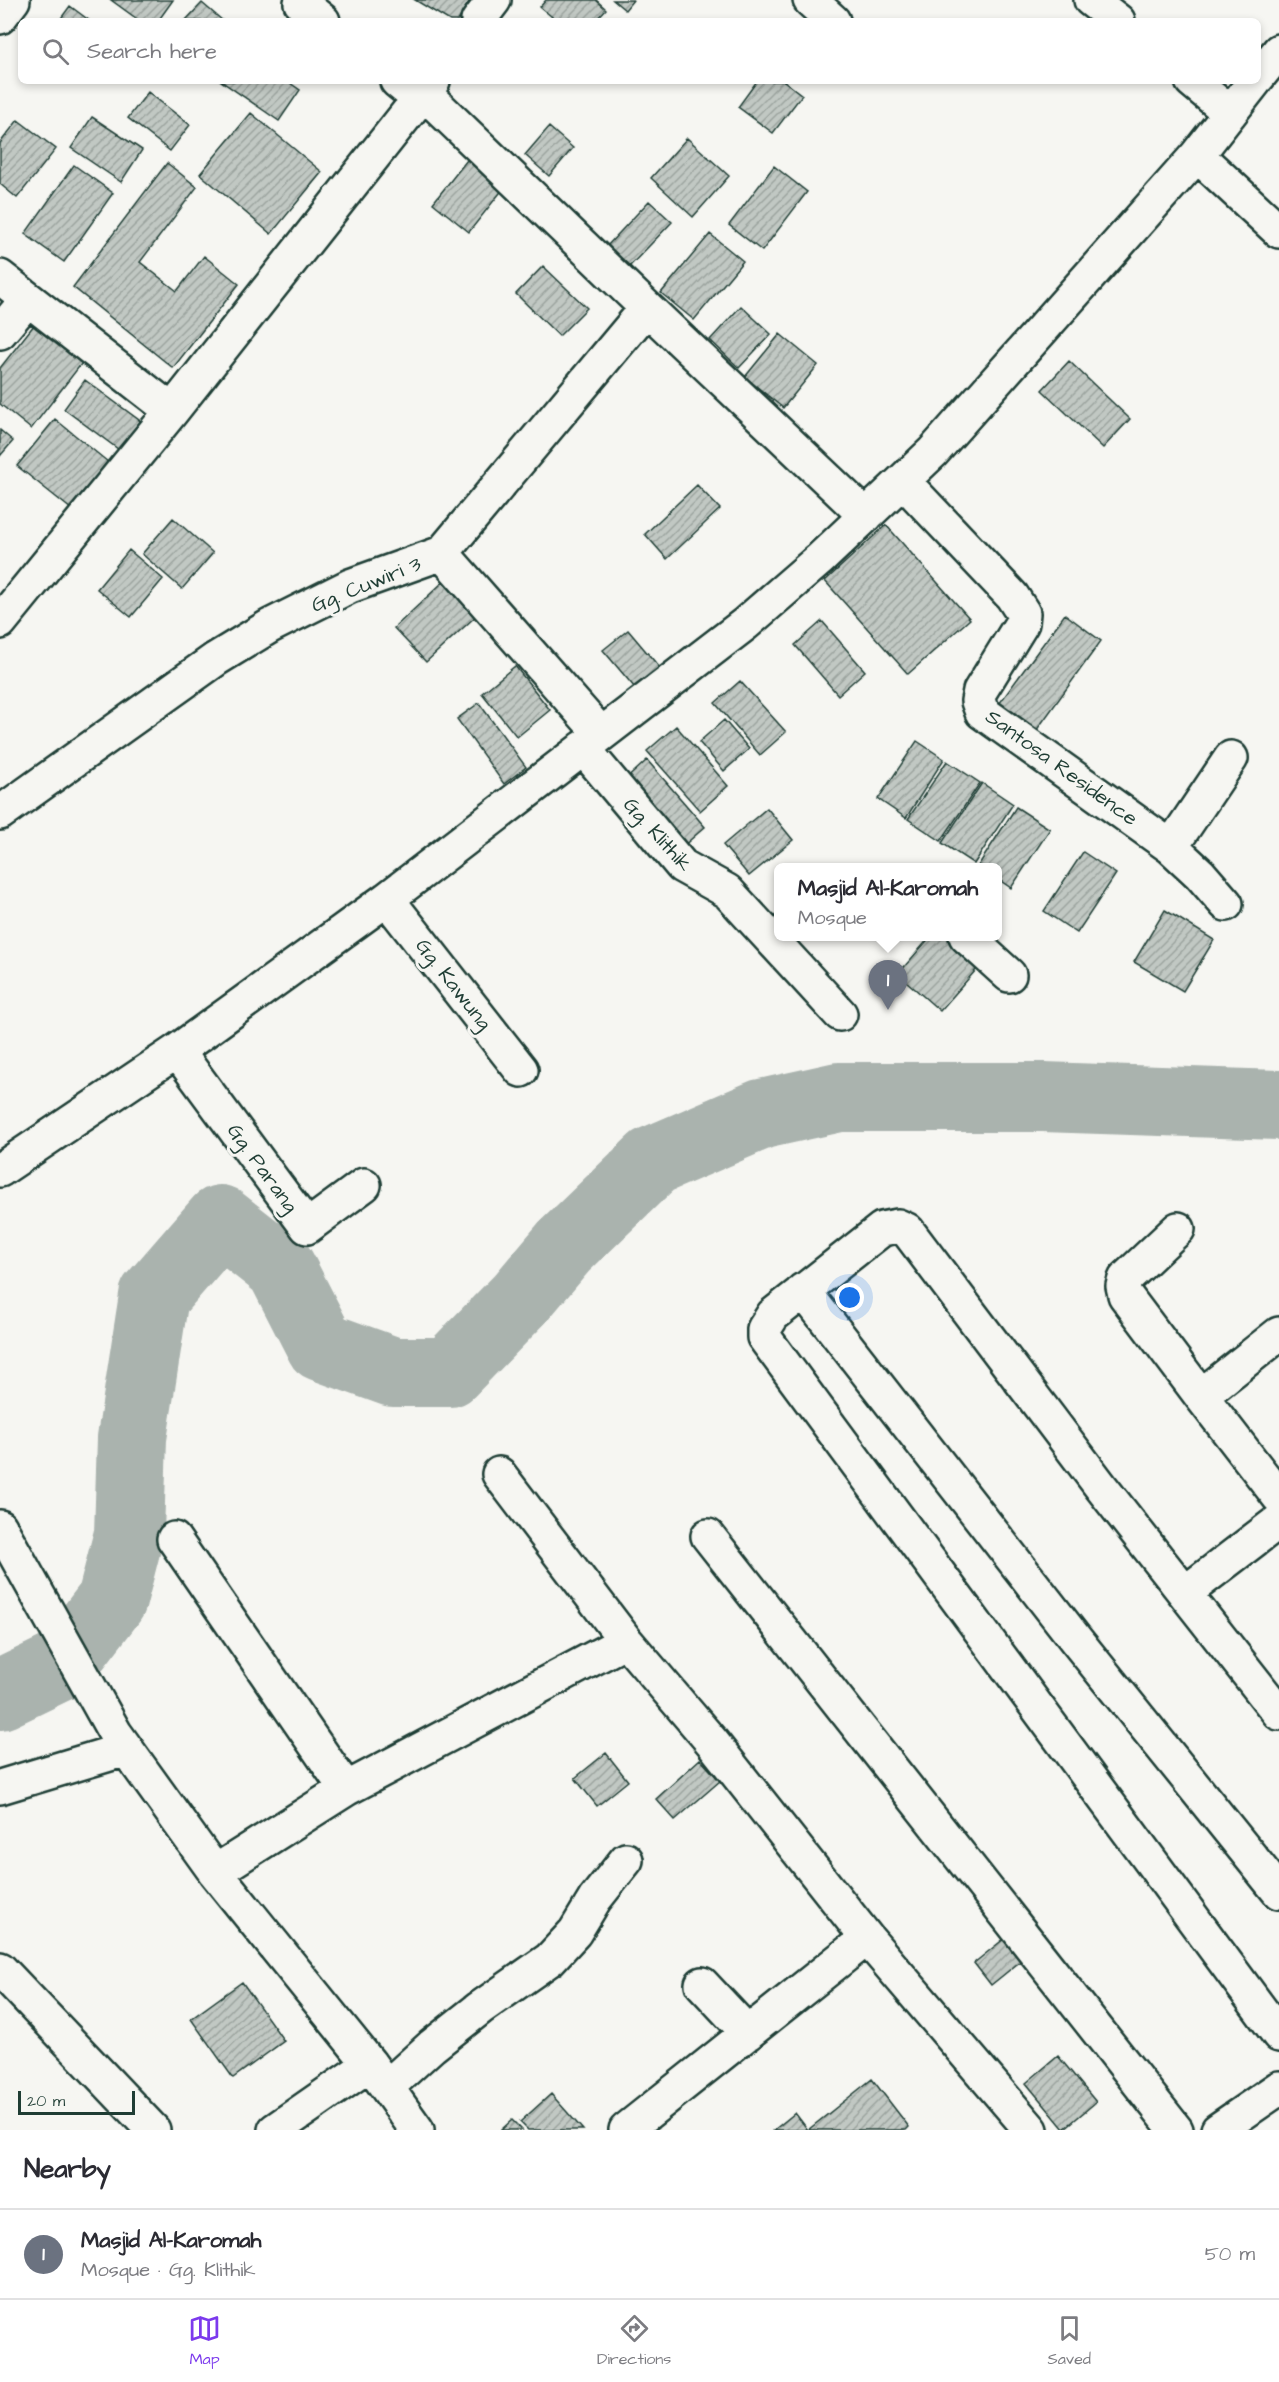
<!DOCTYPE html>
<meta charset="utf-8">
<style>
body{margin:0;font-family:"Architects Daughter",sans-serif;background:#f2f2f3;color:#2b2b33}
.scale{position:absolute;left:18px;bottom:15px;width:117px;box-sizing:border-box;padding-left:6px;border:3px solid #1f3d34;border-top:0;font-size:16px;line-height:21px;white-space:nowrap;color:#1f3d34;-webkit-text-stroke:4px #f6f6f2;paint-order:stroke}
.you{position:absolute;left:850px;top:1298px;width:21px;height:21px;margin:-15px;border:4px solid #fff;border-radius:50%;background:#1a73e8;box-shadow:0 0 0 9px #1a73e833}
.badge{display:grid;place-items:center;width:39px;height:39px;border-radius:50%;background:#7c3aed;color:#fff;font-size:20px;font-weight:700}
.pin{position:absolute;translate:-50% -50px;filter:drop-shadow(0 2px 3px #0008)}
.pin::after{content:'';position:absolute;top:32px;width:21px;height:18px;background:inherit;clip-path:polygon(0 0,100% 0,50% 100%)}
.popup{position:absolute;left:774px;top:863px;width:228px;height:78px;box-sizing:border-box;display:grid;place-content:center;border-radius:9px;background:#fff;filter:drop-shadow(0 2px 4px #0005);font-size:20px;white-space:nowrap;color:#7c7c81}
.popup b{font-size:22px;color:#2b2b33}
.popup::after{content:'';position:absolute;left:50%;top:100%;margin-left:-12px;border:12px solid transparent;border-top-color:#fff}
.list{margin:0;padding:0;list-style:none}
h2{display:flex;justify-content:space-between;align-items:center;height:78px;margin:0;padding:0 24px;font-size:26px}
h2 small{font-size:20px;font-weight:400;color:#7c7c81}
.list li{display:grid;grid-template-columns:39px 1fr auto;gap:18px;align-items:center;box-sizing:border-box;height:90px;padding:0 24px;border-top:2px solid #e1e1e2}
.list b{display:block;font-size:22px;white-space:nowrap}
.list p{margin:0;font-size:20px;white-space:nowrap;color:#7c7c81}
.list em{font-size:20px;font-style:normal;color:#7c7c81}
.icon{flex:none;width:33px;height:33px;fill:none;stroke:currentColor;stroke-width:2;stroke-linecap:round;stroke-linejoin:round}
.map{position:relative;flex:none;width:1279px;height:2130px;overflow:hidden}
.search{position:absolute;background:#fff;box-shadow:0 3px 9px #0003;left:18px;right:18px;top:18px;height:66px;display:flex;align-items:center;gap:15px;box-sizing:border-box;padding:0 21px;border-radius:9px;color:#7c7c81;font-size:22px}
.sheet{height:168px;background:#fff}
nav{display:flex;justify-content:space-around;align-items:center;box-sizing:border-box;height:84px;border-top:2px solid #e1e1e2;background:#fff;font-size:16px;color:#7c7c81}
nav a{display:grid;justify-items:center;gap:3px}
nav .on{color:#7c3aed}
.map>svg:first-child{display:block}
</style>
<div class="map">
<svg width="1279" height="2130" viewBox="0 0 1279 2130">
<defs>
<pattern id="building-hatch" width="6" height="6" patternUnits="userSpaceOnUse" patternTransform="scale(1.5)"><rect width="6" height="6" fill="#c1c8c3"/><path d="M-1 1l2-2M0 6l6-6M5 7l2-2" fill="none" stroke="#9ca49f"/></pattern>
</defs>
<rect width="100%" height="100%" fill="#f6f6f2"/>
<filter id="ink" filterUnits="userSpaceOnUse"><feTurbulence type="fractalNoise" baseFrequency=".0167" numOctaves="2"/><feDisplacementMap in="SourceGraphic" scale="12" xChannelSelector="R" yChannelSelector="G"/><feConvolveMatrix kernelMatrix="1 2 1 2 8 2 1 2 1" color-interpolation-filters="sRGB"/></filter>
<g filter="url(#ink)">
<g fill="none" stroke-linecap="round" stroke-linejoin="round">
<path stroke="#aab3ae" stroke-width="70" d="M0,1695l62,-30 50,-65 17,-66 3,-96 22,-142 66,-76 61,48 40,78 72,26h56l71,-73 44,-52 89,-86 109,-47 77,-17h204l236,8"/>
</g>
<path fill="url(#building-hatch)" stroke="#1f3d34" stroke-width="1.5" d="M111,0h62l-15,21h-18z
M415,0h55l-12,21h-8z
M546,0h50l10,9 -11,12h-38l-17,-14z
M613,0h20l-8,10z
M202,3l21,18h-38z
M70,6l20,15h-31z
M221,81h66l13,9 -21,31z
M757,81h27l18,14 -29,38 -35,-26z
M148,92l42,33 -20,26 -42,-33z
M251,113l71,59 -51,62 -71,-60z
M92,117l50,33 -21,32 -50,-34z
M18,120l38,29 -39,49 -17,-14v-41z
M549,127l24,21 -24,28 -24,-21z
M687,138l42,38 -36,41 -42,-39z
M467,160l37,28 -35,44 -36,-29z
M167,163l30,24 -57,75 37,29 27,-35 35,28 -66,84 -100,-81z
M74,165l39,28 -49,69 -39,-28z
M774,166l33,26 -45,59 -33,-26z
M649,201l23,21 -43,45 -22,-21z
M710,234l33,27 -49,59 -33,-27z
M543,266l44,42 -28,28 -43,-42z
M741,306l30,28 -32,34 -29,-28z
M34,325l48,38 -51,66 -31,-25v-36z
M780,334l38,31 -35,43 -38,-31z
M1069,361l61,58 -27,29 -61,-58z
M85,380l58,43 -21,29 -58,-43z
M55,419l58,47 -37,47 -59,-47z
M0,430l13,11 -13,15z
M697,485l23,24 -53,50 -22,-25z
M173,518l40,35 -31,36 -40,-35z
M886,525l84,94 -62,55 -83,-93z
M129,550l34,29 -32,38 -34,-28z
M443,582l32,35 -49,45 -32,-34z
M1065,614l36,27 -65,90 -37,-27z
M822,621l43,50 -27,24 -43,-50z
M628,630l32,38 -25,20 -32,-38z
M515,666l35,44 -33,27 -35,-44z
M740,681l46,51 -26,23 -45,-52z
M479,703l47,64 -22,17 -47,-65z
M724,720l25,29 -25,22 -25,-29z
M676,726l52,60 -28,25 -53,-60z
M917,741l27,18 -38,59 -28,-19z
M647,760l58,67 -24,21 -58,-66z
M947,761l33,22 -39,58 -33,-22z
M982,783l31,21 -39,60 -32,-21z
M1016,807l34,22 -39,59 -13,-9v-11l-20,-2z
M767,808l26,32 -44,36 -26,-31z
M1083,852l33,22 -39,59 -33,-22z
M1165,910l49,30 -31,51 -49,-29z
M931,936h22l30,26 -43,49 -42,-37z
M606,1753l22,28 -31,25 -22,-28z
M700,1759l20,22 -45,39 -19,-21z
M1015,1930l17,22 -41,33 -17,-22z
M242,1982l42,59 -51,37 -42,-59z
M1058,2056l38,46 -32,27 -38,-46z
M872,2079l37,48 -3,3h-98z
M551,2094l32,36h-55l-8,-8z
M795,2113l13,17h-34z
M512,2120l10,10h-21z"/>
<g fill="none" stroke-linecap="round" stroke-linejoin="round">
<defs>
<path id="minor" d="M810,0l23,21
M1091,0l27,21
M301,3l22,18
M0,17l13,-17
M478,21l16,-21
M1258,77l21,-26
M397,81l22,18
M1192,81l38,32
M424,93l223,215
M1197,155l82,76
M0,277l172,134
M0,332l28,-33
M903,481l109,115 11,17 -1,10 -42,68 -2,10 4,11 189,135 29,27 26,30
M442,553l159,181
M0,622l172,-211 261,-330
M583,748l99,118 45,25 113,123
M0,813l216,-154 54,-33 80,-40 92,-33 205,-245 219,208
M1171,847l60,-89
M387,899l134,171
M966,936l43,39
M177,1051l130,176 57,-42
M0,1170l177,-119 210,-152 358,-275 75,-65 113,-107 264,-297 58,-74
M1178,1229l-53,50 -2,7 2,9 76,101 78,101
M803,1290l273,350 203,252
M1201,1396l78,-62
M499,1474l127,167 86,101 155,196 164,192
M0,1527l115,206 100,139 155,192 47,66
M708,1536l468,594
M174,1539l172,250
M1185,1593l94,-72
M1279,1713l-177,-225 -195,-258 -9,-4 -16,3 -109,86 -9,14v8l515,698
M0,1787l126,-38
M215,1872l131,-83 280,-148
M0,1969l153,161
M702,1984l46,49
M387,2087l45,-41 48,-38 70,-49 25,-27 20,-33 31,-39
M275,2130l95,-66
M626,2130l241,-192
M1218,2130l61,-42"/>
</defs>
<use href="#minor" stroke="#1f3d34" stroke-width="38"/>
<use href="#minor" stroke="#f6f6f2" stroke-width="33"/>
</g>
</g>
<g text-anchor="middle" stroke-width="6" stroke-linejoin="round" paint-order="stroke">
<g font-size="21" fill="#1f3d34" stroke="#f6f6f2">
<text transform="translate(366 584) rotate(-22)" y="7">Gg. Cuwiri 3</text>
<text transform="translate(1062 767) rotate(36)" y="7">Santosa Residence</text>
<text transform="translate(658 834) rotate(48)" y="7">Gg. Klithik</text>
<text transform="translate(454 984) rotate(52)" y="7">Gg. Kawung</text>
<text transform="translate(263 1168) rotate(54)" y="7">Gg. Parang</text>
</g>
</g>
</svg>
<div class="scale">20 m</div>
<div class="you"></div>
<div class="pin badge" style="left:888px;top:1010px;background:#6b7280">1</div>
<div class="popup"><b>Masjid Al-Karomah</b>Mosque</div>
<div class="search"><svg class="icon" aria-label="search" viewBox="0 0 24 24"><circle cx="10" cy="10" r="6"/><path d="M15 15l6 6"/></svg>Search here</div>
</div>
<section class="sheet">
<h2>Nearby<small></small></h2>
<ul class="list">
<li><span class="badge" style="background:#6b7280">1</span><div><b>Masjid Al-Karomah</b><p>Mosque · Gg. Klithik</p></div><em>50 m</em></li>
</ul>
</section>
<nav>
<a class="on"><svg class="icon" aria-label="map" viewBox="0 0 24 24"><path d="M3 6l6-2 6 2 6-2v14l-6 2-6-2-6 2zM9 4v14M15 6v14"/></svg>Map</a>
<a><svg class="icon" aria-label="directions" viewBox="0 0 24 24"><path d="M12 3l9 9-9 9-9-9zM9 14v-3h6M13 9l2 2-2 2"/></svg>Directions</a>
<a><svg class="icon" aria-label="saved" viewBox="0 0 24 24"><path d="M7 4h10v16l-5-4-5 4z"/></svg>Saved</a>
</nav>
